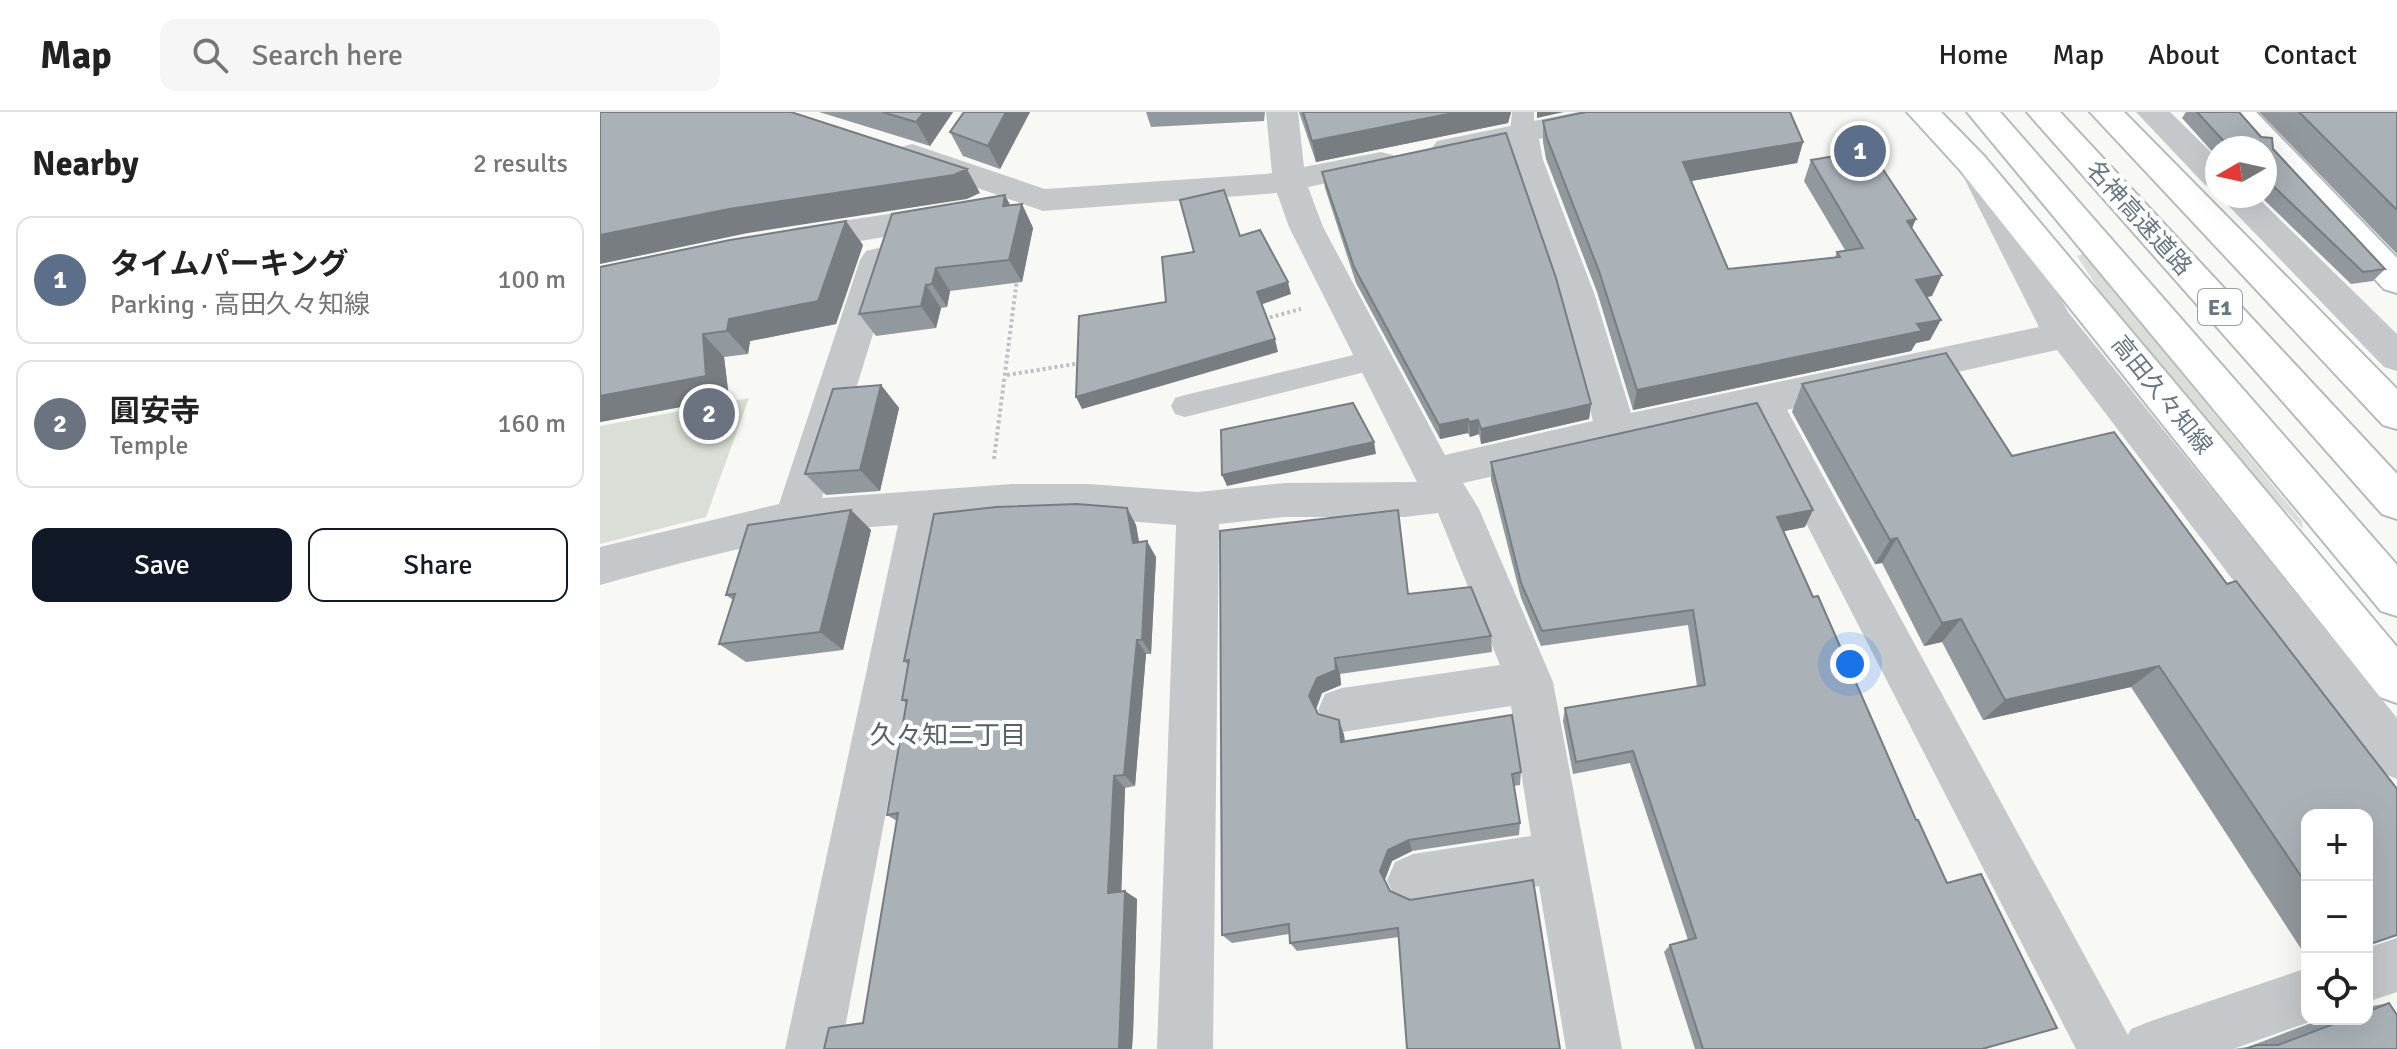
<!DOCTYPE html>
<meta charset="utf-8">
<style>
body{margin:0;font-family:Signika,"Noto Sans JP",sans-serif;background:#f6f6f6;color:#222}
.controls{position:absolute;right:24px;bottom:24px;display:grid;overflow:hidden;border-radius:16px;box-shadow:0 8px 32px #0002}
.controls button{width:72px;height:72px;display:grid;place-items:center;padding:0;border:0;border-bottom:2px solid #e0e0e0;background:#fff;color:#222;font:40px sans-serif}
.compass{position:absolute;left:1605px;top:24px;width:72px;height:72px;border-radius:50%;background:#fff;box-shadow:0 8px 32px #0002;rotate:261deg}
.you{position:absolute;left:1250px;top:552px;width:28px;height:28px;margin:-20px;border:6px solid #fff;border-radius:50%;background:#1a73e8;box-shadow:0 0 0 12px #1a73e833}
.badge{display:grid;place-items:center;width:52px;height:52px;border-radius:50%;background:#111827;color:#fff;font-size:26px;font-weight:700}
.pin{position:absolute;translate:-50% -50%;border:4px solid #fff;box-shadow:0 2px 8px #0006}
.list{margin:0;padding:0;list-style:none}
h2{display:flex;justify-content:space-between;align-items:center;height:104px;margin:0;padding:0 32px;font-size:34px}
h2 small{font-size:26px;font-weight:400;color:#767676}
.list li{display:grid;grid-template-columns:52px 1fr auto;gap:24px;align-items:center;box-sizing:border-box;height:128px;margin:0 16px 16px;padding:0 16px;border:2px solid #e0e0e0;border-radius:16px}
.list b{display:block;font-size:30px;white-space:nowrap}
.list p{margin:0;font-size:26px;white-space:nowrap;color:#767676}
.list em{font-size:26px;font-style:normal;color:#767676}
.actions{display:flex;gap:16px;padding:24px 32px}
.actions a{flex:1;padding:18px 0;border:2px solid #111827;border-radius:16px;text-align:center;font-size:28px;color:#111827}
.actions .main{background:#111827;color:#fff}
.icon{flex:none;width:44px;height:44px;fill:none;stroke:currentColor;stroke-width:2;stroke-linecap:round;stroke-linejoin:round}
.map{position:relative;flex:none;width:1797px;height:937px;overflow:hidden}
header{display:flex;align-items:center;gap:48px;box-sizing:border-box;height:112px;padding:0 40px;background:#fff;border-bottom:2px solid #e0e0e0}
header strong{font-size:38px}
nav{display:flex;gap:44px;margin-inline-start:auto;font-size:28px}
.search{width:560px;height:72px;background:#f6f6f6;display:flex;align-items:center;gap:20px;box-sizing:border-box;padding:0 28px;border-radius:16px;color:#767676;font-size:30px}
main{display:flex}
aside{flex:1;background:#fff}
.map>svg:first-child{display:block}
</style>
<header>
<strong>Map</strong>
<div class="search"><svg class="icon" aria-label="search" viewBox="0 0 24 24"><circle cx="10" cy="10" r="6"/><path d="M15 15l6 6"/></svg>Search here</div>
<nav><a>Home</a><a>Map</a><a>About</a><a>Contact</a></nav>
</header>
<main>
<aside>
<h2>Nearby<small>2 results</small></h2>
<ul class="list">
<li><span class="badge" style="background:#5c6f8a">1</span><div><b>タイムパーキング</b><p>Parking · 高田久々知線</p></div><em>100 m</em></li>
<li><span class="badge" style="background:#6b7280">2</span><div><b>圓安寺</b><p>Temple</p></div><em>160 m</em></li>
</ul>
<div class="actions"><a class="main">Save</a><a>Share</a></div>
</aside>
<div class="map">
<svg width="1797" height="937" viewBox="0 0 1797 937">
<rect width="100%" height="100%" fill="#f8f8f5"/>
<path fill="#d9dfd6" d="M1484,142l218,267 1,8 -163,-175 -63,-98z
M149,286l-43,119 -106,27v-118z"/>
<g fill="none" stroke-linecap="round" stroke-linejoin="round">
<defs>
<path id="secondary" d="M1307,0h34l43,44 413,491v56l-17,-6 -420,-527z
M1367,0h33l397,453v51l-16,-5z
M1622,0h34l141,146v35l-13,-4 -119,-129v-12h-11z"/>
<path id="highway" d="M1427,0h33l337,362v45l-15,-5z
M1490,0h34l273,277v40l-14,-4z"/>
</defs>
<use href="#secondary" stroke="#b6bbc0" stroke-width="4"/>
<use href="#highway" stroke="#b7babd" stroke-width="4"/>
<path stroke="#bec0c2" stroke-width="4" stroke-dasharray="3 3" stroke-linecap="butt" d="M664,207l37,-10
M407,263l74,-12
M394,347l23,-180"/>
<path fill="#c4c8cb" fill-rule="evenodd" d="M912,0h22v21l-4,5h-16l-4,-5z
M775,238l10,3 4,7 -4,7 -200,50 -10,-3 -4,-8 4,-8 10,-3z"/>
<path fill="#c4c8cb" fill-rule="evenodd" d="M666,0h32l6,55 77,-15 12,3 4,7 -4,7 -85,18 15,40 122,228 148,-34 -35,-128 -50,-147 -60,12 -11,-3 -5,-7 5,-7 141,-29h64l-5,7 -98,20 4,21 51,133 37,120 408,-86 -78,-155 4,-7 12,-4 12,4 79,147 329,406v61l-17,-7 -323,-422 -270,60 341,625 3,-6 20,-8 156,-53v51h11l-85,30h-157l-324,-631 -289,65 16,26 74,173 69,367h-56l-27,-163 -126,20 -18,-8 -8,-18 8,-18 18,-8 118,-18 -20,-130 -169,26 -17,-6 -7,-16 7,-16 17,-6 158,-23 -62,-152 -33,4h-121l-65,7 -6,525h-56l19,-524 -88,-7 -147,4 -100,527h-56l113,-524c-103,6 -199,33 -298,60v-38l179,-43 81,-244 6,-9 12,-3 12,3 6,9 -74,238 190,-14h76l110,8 86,-9 133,-1 -128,-255 -12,-34 -234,18 -142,-50 -5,-7 5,-7 11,-3 133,45 220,-15 7,-1z
M1536,0h34l47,46v30l-12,-3z
M1619,84h37l141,138v37l-13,-4z
M349,93l12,3 5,8 -5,8 -166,28 -12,-4 -5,-8 5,-8 12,-4z
M1797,826v54l-30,10v-54z"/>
<use href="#secondary" fill="#fff" fill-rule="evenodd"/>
<use href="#highway" fill="#fff" fill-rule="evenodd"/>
</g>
<path fill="#92999e" d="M219,0h134l-23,34z
M430,0l-30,57 -37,-13 -13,-24z
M546,0h119l-1,9 -113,6z
M699,0h212l-3,11 -192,39z
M1586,0h53l146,157 -12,12 -22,3 -91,-88h5v-48h-48v9l-35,-39z
M1659,0h138v142z
M943,9l260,21 -6,21 -106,18 37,88 107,-12 2,-5 8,-2 -41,-69 7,-21 101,69 20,67 -5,1 3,43 -14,3 -5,8 -278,59 -36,-118 -51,-133 -3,-17z
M722,60l269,232 -2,15 -108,25 -2,-10 -9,3 -2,-4 -28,6 -84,-156 -31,-95z
M422,92l11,24 -11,54 -72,9 -3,16 -6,1 -5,20 -60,8 -17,-22 152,-108z
M263,133l-27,79 -86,17 -2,13 -24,3 5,41 -129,24v-155z
M1202,272l210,72 295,359v143l-176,-271 -148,33 -41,-78 -18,4 -42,-83 -7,1 -83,-152z
M281,273l18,23 -19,83 -54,4 -21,-21z
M891,350l314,65 -21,4 198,518h-287l-31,-97 6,-7 18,-5 -58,-177 -57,11 -10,-53 2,-13 132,-22 -9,-61 -147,21 -20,-48 -30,-118z
M527,396l9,17 3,17 17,15 -5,97h-5l-11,132 -10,2 -4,103 16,8 -4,136 -270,-12 34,-202 -10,-6 20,-111 -5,-4 6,-35 -4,-4z
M251,398l20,20 -28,120 -97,12 -27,-18 14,-44 -7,-5z
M798,398l10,84 83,42 1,16 -152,22 1,11 -19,8 -6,17 2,4 21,6 5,15 1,7 176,30 -1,13 -6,1 6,37 -1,12 -107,16 -20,10 -7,19 5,11 20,9 -11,37 -102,14 -7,-8 -1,-9 -57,9 -10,-8 -2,-404z
M1789,891l8,46h-164l15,-2 74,-28h45v-12z"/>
<path fill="#777d81" d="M324,0h29l-23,34 -14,-24z
M406,0h24l-30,57 -12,-23z
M858,0h53l-3,11 -192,39 -4,-21z
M937,0h27l-27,6z
M1203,30l-6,21 -118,20 4,-21z
M367,57l13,24 -13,6 -219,34 -148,31v-29l129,-26z
M405,83l12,23 -14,-12z
M422,92l11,24 -11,54 -13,-22z
M1316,107l-9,21v-19z
M246,109l17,24 -27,79 -86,17 -2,13 -21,-23 2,-12z
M336,156l14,23 -3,16 -15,-23z
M1342,163l-10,21 -26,4 10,-20z
M688,170l3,12 -31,11 -3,-13z
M326,173l15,23 -5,20 -15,-22z
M1341,208l-11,20 -14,3 -5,8 -278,59 4,-20 280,-66z
M103,222l21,23 5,41 -129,24v-26z
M675,227l3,13 -196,57 -6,-12z
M281,273l18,23 -19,83 -20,-21z
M991,292l-2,15 -108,25v-15z
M868,307v14l-28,6 -1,-14z
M878,308l1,14 -9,3 -1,-15z
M774,330l2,12 -149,32 -5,-11z
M527,396l9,17 6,34 -9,-16z
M251,398l20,20 -28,120 -23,-18z
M1213,398l-8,17 -35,7 7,-17z
M1297,426l-15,25 -7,1 15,-24z
M547,429l9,16 -5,97 -9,-14z
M1361,507l-19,23 -18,4 18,-23z
M537,528l9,14 -11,132 -11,-11z
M735,546l5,16 1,11 -19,8 -7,18 -6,-15 8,-18z
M1559,554l-28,21 -148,33 22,-20z
M739,608l5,15 2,21 -5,-14z
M514,664l11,12 -4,114 -13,-9z
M809,728l3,11 -20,10 -8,20 -4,-10 8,-21z
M525,779l12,8 -4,136 -1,14h-13z"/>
<path fill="#aab2b8" stroke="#777d81" stroke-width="2" d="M0,0h191l176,57 -13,6 -225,34 -129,26z
M282,0h42l-8,10z
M364,0h42l-18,34 -38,-14z
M703,0h155l-146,29z
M986,0h204l13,30 -120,20 45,107 112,-12 -3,-5 26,-4 -52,-88 59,-10 46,69 -9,2 35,54 -26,5 25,40 -24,4 5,7 -285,59 -38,-119 -52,-133 -4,-17z
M1597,0h42l22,25 11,1 1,11 112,120 -22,3 -95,-91h-3v-33h-35z
M1699,0h98v98z
M906,21l50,145 35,126 -110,25 -3,-9 -9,2 -1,-3 -29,6 -85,-158 -32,-95z
M624,78l16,46 20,-6 28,52 -31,10 18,47 -199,58 3,-81 87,-14 -4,-45 32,-5 -14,-52z
M405,83l-2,11 19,-2 -13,56 -73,8 -4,16 -6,1 -5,21 -62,8 33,-100z
M246,109l-28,80 -89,18 -2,12 -24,3 3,42 -106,20v-129l130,-27z
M1346,241l66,103 102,-24 113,152 9,-3 161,208v146l-30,10v-130h-60v70l-148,-219 -154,34 -44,-81 -19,4 -45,-85 -7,2 -88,-156z
M281,273l-21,85 -55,4 28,-85z
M753,291l21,39 -152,33 -1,-45z
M1157,291l56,107 -36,7 36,80 5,-1 98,224h2l29,63 34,-9 76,154 -75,21h-279l-33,-104 26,-7 -63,-187 -57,11 -11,-54 140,-23 -12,-75 -151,21 -21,-48 -30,-121z
M477,392l50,4 6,35 14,-2 -5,99h-5l-13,135 -10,1 -6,117 17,-2 -6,158h-295l5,-21 34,-5 35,-210 -11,2 20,-115h-5l7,-40 -5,1 30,-147 62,-7z
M251,398l-31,122 -101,12 16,-50 -9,1 22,-70z
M798,398l10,84 63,-7 20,49 -156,22 1,12 -19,8 -8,18 9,18 21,6 2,22 171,-27 9,57 -9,2 8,49 -111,17 -21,10 -8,21 10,20 20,9 123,-20 27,169h-153l-9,-121 -108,15 -1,-19 -67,11 -2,-404z
M1789,891l8,12v34h-152l12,-4h21l69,-26h20v-7z"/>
<g text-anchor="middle" stroke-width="8" stroke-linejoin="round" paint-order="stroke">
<rect fill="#fff" stroke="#95a0aa" stroke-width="2" x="1598" y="177" width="44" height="36" rx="6"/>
<g font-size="22" font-weight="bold" fill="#677786">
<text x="1620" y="203">E1</text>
</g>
<g font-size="24" fill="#677786" stroke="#fff">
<text transform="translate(1539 106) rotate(48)" y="8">名神高速道路</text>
<text transform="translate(1562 283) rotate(51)" y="8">高田久々知線</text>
</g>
<g font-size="26" fill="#55606b" stroke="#fff">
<text x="348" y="632">久々知二丁目</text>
</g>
</g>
</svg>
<div class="controls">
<button>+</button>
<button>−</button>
<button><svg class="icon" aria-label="locate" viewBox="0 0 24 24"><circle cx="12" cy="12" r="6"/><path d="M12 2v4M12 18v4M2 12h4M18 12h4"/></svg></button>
</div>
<svg class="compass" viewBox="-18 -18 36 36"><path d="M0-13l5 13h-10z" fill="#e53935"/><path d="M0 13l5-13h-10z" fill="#767676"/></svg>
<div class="you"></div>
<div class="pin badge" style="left:1260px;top:39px;background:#5c6f8a">1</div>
<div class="pin badge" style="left:109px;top:302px;background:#6b7280">2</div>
</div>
</main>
